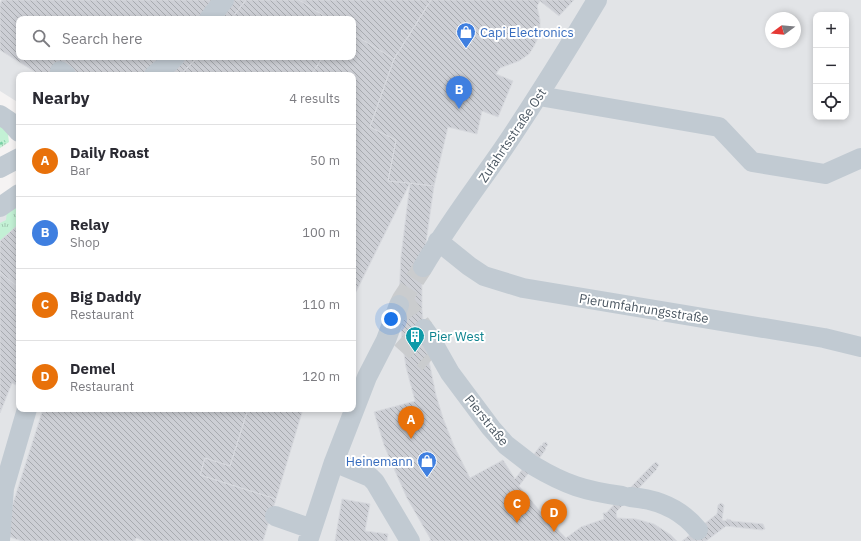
<!DOCTYPE html>
<meta charset="utf-8">
<style>
body{margin:0;font-family:"IBM Plex Sans",sans-serif;background:#f2f2f3;color:#2b2b33}
.controls{position:absolute;right:12px;top:12px;display:grid;overflow:hidden;border-radius:8px;box-shadow:0 2px 6px #0003}
.controls button{width:36px;height:36px;display:grid;place-items:center;padding:0;border:0;border-bottom:1px solid #e1e1e2;background:#fff;color:#2b2b33;font:20px sans-serif}
.compass{position:absolute;left:765px;top:12px;width:36px;height:36px;border-radius:50%;background:#fff;box-shadow:0 2px 6px #0003;rotate:254deg}
.you{position:absolute;left:391px;top:319px;width:14px;height:14px;margin:-10px;border:3px solid #fff;border-radius:50%;background:#1a73e8;box-shadow:0 0 0 6px #1a73e833}
.badge{display:grid;place-items:center;width:26px;height:26px;border-radius:50%;background:#1a73e8;color:#fff;font-size:13px;font-weight:700}
.pin{position:absolute;translate:-50% -33px;filter:drop-shadow(0 1px 2px #0008)}
.pin::after{content:'';position:absolute;top:21px;width:14px;height:12px;background:inherit;clip-path:polygon(0 0,100% 0,50% 100%)}
.list{margin:0;padding:0;list-style:none}
h2{display:flex;justify-content:space-between;align-items:center;height:52px;margin:0;padding:0 16px;font-size:17px}
h2 small{font-size:13px;font-weight:400;color:#7c7c81}
.list li{display:grid;grid-template-columns:26px 1fr auto;gap:12px;align-items:center;box-sizing:border-box;height:72px;padding:0 16px;border-top:1px solid #e1e1e2}
.list b{display:block;font-size:15px;white-space:nowrap}
.list p{margin:0;font-size:13px;white-space:nowrap;color:#7c7c81}
.list em{font-size:13px;font-style:normal;color:#7c7c81}
.icon{flex:none;width:22px;height:22px;fill:none;stroke:currentColor;stroke-width:2;stroke-linecap:round;stroke-linejoin:round}
.map{position:relative;flex:none;width:861px;height:541px;overflow:hidden}
.search{position:absolute;background:#fff;box-shadow:0 2px 6px #0003;left:16px;top:16px;width:340px;height:44px;display:flex;align-items:center;gap:10px;box-sizing:border-box;padding:0 14px;border-radius:8px;color:#7c7c81;font-size:15px}
.panel{position:absolute;background:#fff;box-shadow:0 2px 6px #0003;left:16px;top:72px;width:340px;height:340px;border-radius:8px}
.map>svg:first-child{display:block}
</style>
<div class="map">
<svg width="861" height="541" viewBox="0 0 861 541">
<defs>
<pattern id="grass-tufts" width="24" height="20" patternUnits="userSpaceOnUse"><rect width="24" height="20" fill="#c3f1d5"/><path d="M3 7l-1-3M5 7V3M7 7l1-3M15 17l-1-3M17 17v-4M19 17l1-3" fill="none" stroke="#a0c6b0"/></pattern>
<pattern id="building-back-hatch" width="6" height="6" patternUnits="userSpaceOnUse"><rect width="6" height="6" fill="#cdcfd5"/><path d="M-1 5l2 2M0 0l6 6M5-1l2 2" fill="none" stroke="#a8abb0"/></pattern>
</defs>
<rect width="100%" height="100%" fill="#f5f3f3"/>
<path fill="#e2e4e7" fill-rule="evenodd" d="M0,0h861v541h-861v-332l19,-15v215h334v-334h-334v28l-19,-12zM816,15h30v102h-30zM771,18h24v24h-24zM19,19h334v38h-334z"/>
<path fill="url(#grass-tufts)" d="M0,123l7,4 2,15 -9,6z
M19,203v21l-19,17v-18l6,-3 1,-9z"/>
<path fill="url(#building-back-hatch)" stroke="#d7d9de" d="M2,0h244l-15,19h-212v38h179l-18,18h-140l-40,-25v-46z
M246,0h53l30,19h-98z
M299,0h132l-37,59 -41,-25v-15h-24z
M431,0h143l-15,16 -19,-15 -3,5 3,14v14l-6,12 -5,8 -10,7 -19,7 -4,6 17,7 -15,36 -16,-6 -5,23 -29,-7 -14,59 -46,-5 8,-41 -26,-13 24,-68z
M353,34l41,25 -24,68 26,13 -8,41 22,2 -57,115v-223h-42l12,-18h30z
M198,57h125l-12,18h-131z
M410,183l24,3 -12,85v39l3,32 11,53 7,23 11,28 16,32 33,-18 12,19 26,-34 1,1 1,-3 3,-1 2,3 -3,3 1,1 -27,37 20,24 27,28 15,-11 23,-8 -1,-6h3l46,-48 4,-3 3,3 -3,4h1l-41,43 1,6 19,1 18,5 17,11 6,6h-248l2,-1 -24,-42 -12,-27 -11,-26 -10,-33 41,-11 -9,-34 -4,-26 -3,-41 2,-44z
M19,224v64l-19,-16v-31z
M0,272l19,16v81l-2,2 2,1v7l-3,6 -4,-2 -12,30z
M43,409h205l-18,57 -25,-8 -5,17 76,24 -13,42h-118l-9,-3 -1,3h-113l-19,-6z
M248,409h55l-27,90 -76,-24 5,-17 25,8z
M342,499l28,5 -5,27 23,3 -1,7h-52z
M721,503l3,2 -2,15 4,1 1,-2 4,1v1l32,3 2,5 -3,1 -36,-4 -20,15h-24l35,-27 1,-9z"/>
<g fill="none" stroke-linecap="round" stroke-linejoin="round">
<path stroke="#caccce" stroke-width="20" stroke-dasharray="20 10" stroke-linecap="butt" d="M402,299l22,30
M399,305l3,-6 21,-32
M401,338l28,25"/>
<path stroke="#7ad0a6" stroke-width="2.5" stroke-dasharray="3 2" stroke-linecap="butt" d="M0,144l5,-3"/>
<path stroke="#c1cad2" stroke-width="20" d="M209,19l15,-19
M60,71l6,4
M154,75l15,-12 6,-6
M539,96l180,31 33,35 73,12 36,-16
M0,115l9,6 10,11
M0,168l19,-10
M0,207l19,-13
M438,241l31,25 15,10 39,12 301,50 37,9
M423,267c24,-41 53,-79 80,-118 33,-49 64,-99 94,-149
M424,329l5,7 21,37 41,55 15,17 22,17
M334,462l36,15 5,5 35,59
M534,466c32,19 51,25 88,30
M630,497c26,2 51,12 68,33
M275,516l37,13
M0,541l4,-53 23,-79
M308,541l26,-79 33,-85 19,-37 13,-35"/>
</g>
<defs>
<symbol id="shop-pin" viewBox="-11 -11 22 30"><path d="M0 17L-7.5 6A9.5 9.5 0 1 1 7.5 6Z" fill="#3f7fe0" stroke="#fff"/><path d="M-5-2.5h2.3a2.7 3.5 0 0 1 5.4 0H5L5.5 6h-11ZM-1.5-2.5h3a1.5 2.3 0 0 0-3 0Z" fill="#fff"/></symbol>
<symbol id="building-pin" viewBox="-11 -11 22 30"><path d="M0 17L-7.5 6A9.5 9.5 0 1 1 7.5 6Z" fill="#0f9aa8" stroke="#fff"/><path d="M-4-6H4V6H1V3H-1V6H-4ZM-2.5-4.3h1.7v1.8h-1.7ZM.8-4.3h1.7v1.8H.8ZM-2.5-1h1.7V.8h-1.7ZM.8-1h1.7V.8H.8Z" fill="#fff"/></symbol>
</defs>
<g fill-rule="evenodd">
<use href="#shop-pin" x="455" y="21" width="22" height="30"/>
<use href="#building-pin" x="404" y="325" width="22" height="30"/>
<use href="#shop-pin" x="416" y="450" width="22" height="30"/>
</g>
<g text-anchor="middle" stroke-width="4" stroke-linejoin="round" paint-order="stroke">
<g font-size="13" fill="#366cbe" stroke="#fff" text-anchor="start">
<text x="480" y="37">Capi Electronics</text>
<text x="413" y="466" text-anchor="end">Heinemann</text>
</g>
<g font-size="13" fill="#4a5661" stroke="#fff">
<text transform="translate(512 135) rotate(-56)" y="5">Zufahrtsstraße Ost</text>
<text transform="translate(644 308) rotate(9)" y="5">Pierumfahrungsstraße</text>
<text transform="translate(487 420) rotate(51)" y="5">Pierstraße</text>
</g>
<g font-size="13" fill="#0d838f" stroke="#fff" text-anchor="start">
<text x="429" y="341">Pier West</text>
</g>
</g>
</svg>
<div class="controls">
<button>+</button>
<button>−</button>
<button><svg class="icon" aria-label="locate" viewBox="0 0 24 24"><circle cx="12" cy="12" r="6"/><path d="M12 2v4M12 18v4M2 12h4M18 12h4"/></svg></button>
</div>
<svg class="compass" viewBox="-18 -18 36 36"><path d="M0-13l5 13h-10z" fill="#e53935"/><path d="M0 13l5-13h-10z" fill="#7c7c81"/></svg>
<div class="you"></div>
<div class="pin badge" style="left:411px;top:439px;background:#e8710a">A</div>
<div class="pin badge" style="left:459px;top:109px;background:#3f7fe0">B</div>
<div class="pin badge" style="left:517px;top:523px;background:#e8710a">C</div>
<div class="pin badge" style="left:554px;top:532px;background:#e8710a">D</div>
<div class="search"><svg class="icon" aria-label="search" viewBox="0 0 24 24"><circle cx="10" cy="10" r="6"/><path d="M15 15l6 6"/></svg>Search here</div>
<section class="panel">
<h2>Nearby<small>4 results</small></h2>
<ul class="list">
<li><span class="badge" style="background:#e8710a">A</span><div><b>Daily Roast</b><p>Bar</p></div><em>50 m</em></li>
<li><span class="badge" style="background:#3f7fe0">B</span><div><b>Relay</b><p>Shop</p></div><em>100 m</em></li>
<li><span class="badge" style="background:#e8710a">C</span><div><b>Big Daddy</b><p>Restaurant</p></div><em>110 m</em></li>
<li><span class="badge" style="background:#e8710a">D</span><div><b>Demel</b><p>Restaurant</p></div><em>120 m</em></li>
</ul>
</section>
</div>
